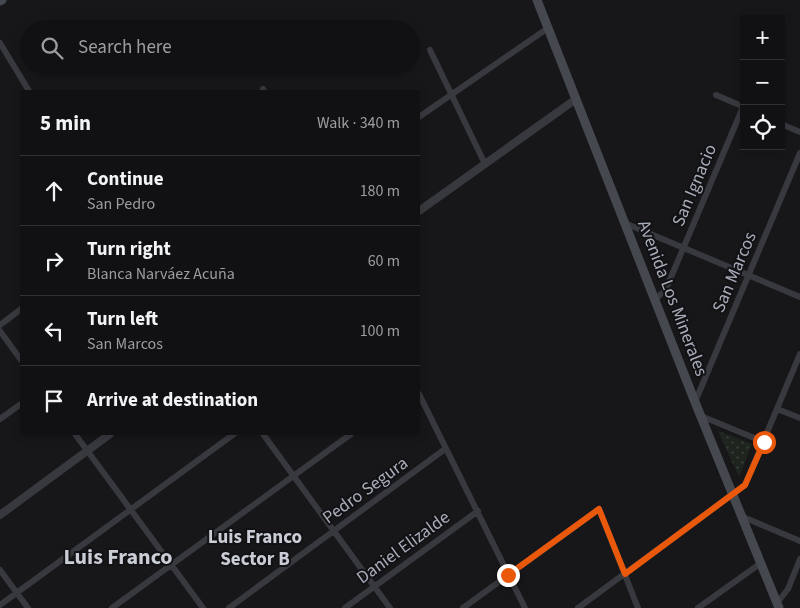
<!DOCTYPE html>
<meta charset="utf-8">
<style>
body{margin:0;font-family:"Source Sans 3",sans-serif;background:#1a1a1d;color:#f1f3f6}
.controls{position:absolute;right:15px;top:15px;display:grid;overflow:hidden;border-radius:0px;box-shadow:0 2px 8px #0003}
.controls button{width:45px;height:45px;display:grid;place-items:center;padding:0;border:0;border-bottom:1px solid #303134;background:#111114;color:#f1f3f6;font:25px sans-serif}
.stop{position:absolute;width:15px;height:15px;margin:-11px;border:4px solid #ea580c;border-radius:50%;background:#fff}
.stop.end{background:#ea580c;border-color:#fff;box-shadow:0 1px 5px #0008}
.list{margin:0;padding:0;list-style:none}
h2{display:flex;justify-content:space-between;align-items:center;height:65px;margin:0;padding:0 20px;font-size:21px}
h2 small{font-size:16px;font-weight:400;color:#9c9da0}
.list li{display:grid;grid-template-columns:32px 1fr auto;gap:15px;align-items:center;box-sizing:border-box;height:70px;padding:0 20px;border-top:1px solid #303134}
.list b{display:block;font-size:19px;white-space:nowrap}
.list p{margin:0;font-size:16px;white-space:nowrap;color:#9c9da0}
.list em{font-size:16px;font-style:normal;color:#9c9da0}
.icon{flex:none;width:28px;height:28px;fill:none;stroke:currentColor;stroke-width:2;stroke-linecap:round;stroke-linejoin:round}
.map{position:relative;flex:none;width:800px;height:608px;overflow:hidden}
.search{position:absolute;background:#111114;box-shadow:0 2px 8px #0003;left:20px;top:20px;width:400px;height:55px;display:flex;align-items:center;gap:12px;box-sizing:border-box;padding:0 18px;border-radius:28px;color:#9c9da0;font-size:19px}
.panel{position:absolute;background:#111114;box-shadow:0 2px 8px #0003;left:20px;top:90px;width:400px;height:345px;border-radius:0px}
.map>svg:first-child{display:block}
</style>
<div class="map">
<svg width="800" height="608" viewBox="0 0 800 608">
<defs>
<pattern id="grass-dots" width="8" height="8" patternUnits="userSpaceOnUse" patternTransform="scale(1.25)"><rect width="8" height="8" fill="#1d251e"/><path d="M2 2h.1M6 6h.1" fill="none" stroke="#3b423d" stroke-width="1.8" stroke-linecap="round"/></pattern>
</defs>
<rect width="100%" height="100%" fill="#17171a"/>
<path fill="url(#grass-dots)" d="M718,431l34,13 -13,33z"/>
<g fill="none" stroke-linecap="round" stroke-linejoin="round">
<path stroke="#38393f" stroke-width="6" d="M0,43l29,48
M430,50l55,114
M263,89l1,2
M716,95l28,12
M419,117l129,-89
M781,124l19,8
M627,224l173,73
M656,299l10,-10 77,-182
M0,325l21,-16
M0,331l21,29
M419,394l106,214
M695,402l105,-249
M777,409l23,9
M701,416l63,26
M0,419l21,-15
M75,434l128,174
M263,434l127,174
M743,517l57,24
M0,570l28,38
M777,603l11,-14 12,-30
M0,605l234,-171
M112,608l239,-174
M229,608l216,-159
M345,608l133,-97
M463,608l136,-99 39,99
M578,608l167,-123 55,-131
M698,608l63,-45"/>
<path stroke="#38393f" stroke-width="8" d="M419,211l157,-112
M0,515l110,-81"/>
<path stroke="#46484f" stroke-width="9" d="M537,0l158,402 84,206
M0,1l2,-1"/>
</g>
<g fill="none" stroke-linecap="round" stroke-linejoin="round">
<path stroke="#ea580c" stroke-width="6" d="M508,575l91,-66 26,65 120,-89 19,-43"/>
</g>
<g text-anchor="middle" stroke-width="4" stroke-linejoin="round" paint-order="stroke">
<g font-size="18" fill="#a9adba" stroke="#121215">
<text transform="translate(694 185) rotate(-67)" y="6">San Ignacio</text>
<text transform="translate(734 272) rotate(-67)" y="6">San Marcos</text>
<text transform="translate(673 298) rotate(69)" y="6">Avenida Los Minerales</text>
<text transform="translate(365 490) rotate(-36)" y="6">Pedro Segura</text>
<text transform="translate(403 547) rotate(-36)" y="6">Daniel Elizalde</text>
</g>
<g font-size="19" font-weight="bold" fill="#cacdd6" stroke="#121215">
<text x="255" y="543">Luis Franco<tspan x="255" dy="22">Sector B</tspan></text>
</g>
<g font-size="22" font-weight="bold" fill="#cacdd6" stroke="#121215">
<text x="118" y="564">Luis Franco</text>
</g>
</g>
</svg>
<div class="controls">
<button>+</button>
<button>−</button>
<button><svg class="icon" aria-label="locate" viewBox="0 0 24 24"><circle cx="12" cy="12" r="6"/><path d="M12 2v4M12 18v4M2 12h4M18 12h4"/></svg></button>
</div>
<div class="stop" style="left:764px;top:442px"></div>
<div class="stop end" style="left:508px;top:575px"></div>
<div class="search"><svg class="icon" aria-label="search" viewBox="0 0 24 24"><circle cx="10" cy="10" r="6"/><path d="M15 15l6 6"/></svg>Search here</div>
<section class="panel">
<h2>5 min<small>Walk · 340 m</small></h2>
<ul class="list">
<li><svg class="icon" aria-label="ahead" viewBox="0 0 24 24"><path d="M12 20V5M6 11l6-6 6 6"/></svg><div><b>Continue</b><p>San Pedro</p></div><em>180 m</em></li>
<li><svg class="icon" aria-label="right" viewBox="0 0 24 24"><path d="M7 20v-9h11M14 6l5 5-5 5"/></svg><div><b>Turn right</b><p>Blanca Narváez Acuña</p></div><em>60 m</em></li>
<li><svg class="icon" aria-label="left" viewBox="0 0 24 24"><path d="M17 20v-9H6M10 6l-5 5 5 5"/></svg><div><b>Turn left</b><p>San Marcos</p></div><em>100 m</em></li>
<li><svg class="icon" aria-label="arrive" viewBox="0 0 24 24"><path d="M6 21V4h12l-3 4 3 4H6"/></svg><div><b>Arrive at destination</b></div></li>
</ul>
</section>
</div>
